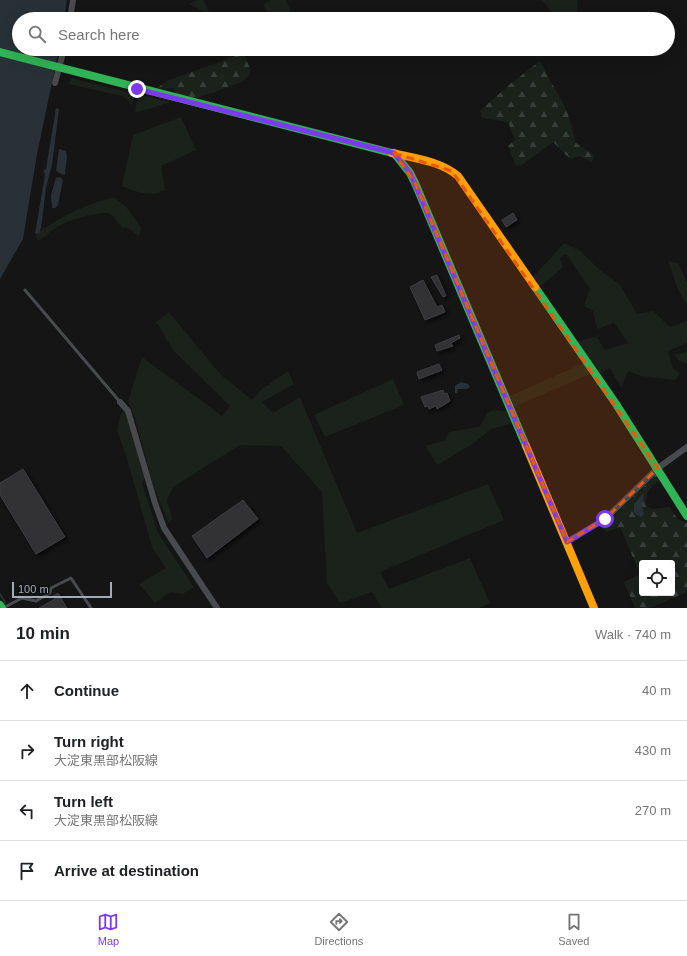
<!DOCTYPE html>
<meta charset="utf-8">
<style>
body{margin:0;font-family:Arial,"Noto Sans JP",sans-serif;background:#f2f2f2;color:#202124}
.controls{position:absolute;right:12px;bottom:12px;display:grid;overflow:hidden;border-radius:4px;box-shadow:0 4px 16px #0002}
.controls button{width:36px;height:36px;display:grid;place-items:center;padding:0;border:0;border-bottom:1px solid #e0e0e0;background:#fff;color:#202124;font:20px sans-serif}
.scale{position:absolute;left:12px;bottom:10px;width:100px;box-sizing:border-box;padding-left:4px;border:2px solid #a4abb7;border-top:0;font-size:11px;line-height:14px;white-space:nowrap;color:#a4abb7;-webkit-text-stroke:3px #0f0f11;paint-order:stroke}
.stop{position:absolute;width:12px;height:12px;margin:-9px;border:3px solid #7c3aed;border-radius:50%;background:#fff}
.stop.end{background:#7c3aed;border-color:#fff;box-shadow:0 1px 4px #0008}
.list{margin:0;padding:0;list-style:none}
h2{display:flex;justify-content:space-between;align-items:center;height:52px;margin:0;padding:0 16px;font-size:17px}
h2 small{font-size:13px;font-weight:400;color:#757577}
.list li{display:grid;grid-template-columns:26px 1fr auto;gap:12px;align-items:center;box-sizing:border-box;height:60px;padding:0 16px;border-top:1px solid #e0e0e0}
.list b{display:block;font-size:15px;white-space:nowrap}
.list p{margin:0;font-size:13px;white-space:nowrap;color:#757577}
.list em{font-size:13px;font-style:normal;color:#757577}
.icon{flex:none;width:22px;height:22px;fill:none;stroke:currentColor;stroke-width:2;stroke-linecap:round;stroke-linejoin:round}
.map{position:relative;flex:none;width:687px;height:608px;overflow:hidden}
.search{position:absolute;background:#fff;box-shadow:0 4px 16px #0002;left:12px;right:12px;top:12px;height:44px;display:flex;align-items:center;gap:10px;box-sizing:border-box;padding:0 14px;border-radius:22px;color:#757577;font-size:15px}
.sheet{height:292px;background:#fff}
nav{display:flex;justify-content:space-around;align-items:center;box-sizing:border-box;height:56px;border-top:1px solid #e0e0e0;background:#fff;font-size:11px;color:#757577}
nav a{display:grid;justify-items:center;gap:2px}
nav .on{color:#7c3aed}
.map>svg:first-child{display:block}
</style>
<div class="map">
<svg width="687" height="608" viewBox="0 0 687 608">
<defs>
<pattern id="forest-firs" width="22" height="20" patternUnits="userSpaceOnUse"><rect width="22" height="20" fill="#1a221b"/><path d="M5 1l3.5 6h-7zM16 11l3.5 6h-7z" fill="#383f3a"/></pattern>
<filter id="shadow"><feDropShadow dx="2.5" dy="2.5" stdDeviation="2" flood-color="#0009"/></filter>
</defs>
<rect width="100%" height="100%" fill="#151515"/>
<path fill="#1a221b" d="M198,0h5l8,15 -23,-11z
M271,0h15l5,12 -20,7 -8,-15z
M542,0h35l1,19h-21z
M71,78l64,16 -3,11 -9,-9 -54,-12z
M138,94l33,8 -36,11z
M181,117l15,33 -35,16 4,24c-15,8 -27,2 -43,-4l11,-51z
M114,197l13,11 14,19 -2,10 -9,-8 -8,-2 -12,-14c-16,0 -41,6 -54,15 -7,4 -11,9 -18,13l-2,-7c23,-16 51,-31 78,-37z
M564,243l16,8 20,19 20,15 17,29 16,-3 17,16 17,-6v22l-19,8 5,17 7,6 -5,6 -34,-4 -13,-5 -7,17 -11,-20 -9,5 20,30 -1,4 -44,-65 25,-7 -4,3 8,12 23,-7 -14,-20 -17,6 -4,-18 -9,-5 6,-17 -24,-35 -6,4 3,9 -23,20 -7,-10z
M668,261l10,2 9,19v23l-10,-18z
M169,312l51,62 32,26 10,-11 26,-18 6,13 -32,18 11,11 27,-16 57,136 131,-49 16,36 -124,52 9,17 81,-31 20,45 -11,5h-97l-10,-16 -32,11 -13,-20 -5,-91 -41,-46 -41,-1 -67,42 -6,13 5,18 -3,6 -16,-39 -18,-67 -7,-17 14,-44 80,59 8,-10 -57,-56 -17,-28z
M687,348v16l-7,-3 -6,-6 12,-3z
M584,363l26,36h-3l-17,-25 -76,33 -4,-11z
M393,379l11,26 -79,32 -11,-22z
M494,410l12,1 7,12 -22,6 -20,16 -34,20 -11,-19 19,-6 4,-8 30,-5 6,-9 1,-4z
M125,411l20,67 -3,5 16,50 36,54 -11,7 -13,-2 -15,11 -16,-19 27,-16 -14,-21 -27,-95 -8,-22 4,-16z"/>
<path fill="url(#forest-firs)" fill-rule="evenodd" d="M244,53l6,16v5l-8,8 -45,16 -21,-4 -3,-6 -7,1 -9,-1 10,-7z
M540,61l27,50 9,32 18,12 -2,7 -13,-6 -9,3 -17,-17 -31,23 -6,1 -8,-20 7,-6 -7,-18 -26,-4 -2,-7 29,-26z
M657,473l4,6c-10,8 -17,13 -15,27l7,3 17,-2 8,13 9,3v69l-37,16h-15l-11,-26 16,-8 -20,-47 -13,5 -5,-4zM642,563h30v30h-30z"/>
<path fill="#273137" d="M0,0h67l-3,19h-45v30h40l-22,105 -14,85 -23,40z
M56,108l3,1 -7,56 -6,23 -5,40 -2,5 -4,1 10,-60 -2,-3 3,-2z
M59,149l7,2 1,6 -2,17 -2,1 -7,-4z
M60,177l3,3 -5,25 -3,3h-3l-1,-13 5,-17z
M461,382l7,2 2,3 -3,2h-9l-1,4h-2v-7z
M644,493l-2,13 2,8 -3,3 -7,-4v-9z"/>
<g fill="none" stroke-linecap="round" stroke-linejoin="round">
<path stroke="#273137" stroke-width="2" d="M0,594l5,8"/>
</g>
<path fill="#333334" stroke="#3d3e41" filter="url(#shadow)" d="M513,213l4,7 -11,7 -4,-7z
M437,275l9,21 -3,1 -12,-20z
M423,280l14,27 5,-2 3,7 -20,8 -15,-33z
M459,335l1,3 -9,5 2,3 -16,5 -2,-6z
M439,364l3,6 -23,9 -2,-7z
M443,390l1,4 3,-1 3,8 -13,8 -1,-3 -7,3 -1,-3 -3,1 -4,-10z
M23,469l42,68 -29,17 -36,-59v-12z
M243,500l15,19 -51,39 -15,-22z
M58,593l9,15h-28l16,-9 -2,-3z"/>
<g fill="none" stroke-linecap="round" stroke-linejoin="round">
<path stroke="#484a4e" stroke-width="3" d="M25,290l95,112
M3,608l19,-10 14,3 14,-8 1,-5 20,-10 20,30"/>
<path stroke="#484a4e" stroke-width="6" d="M70,19l3,-19
M55,83l9,-34
M120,402l8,9 27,92 9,25 53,80
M567,542l38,-23 53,-51 29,-21"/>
<path stroke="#30b455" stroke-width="8" d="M0,52l392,101
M394,153l16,20 5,10 111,263
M535,287l81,117 71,112
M0,605l2,3"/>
<path stroke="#ff9f0a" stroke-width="8" d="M392,153c22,5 48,8 66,23l77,111
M526,446l68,162"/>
</g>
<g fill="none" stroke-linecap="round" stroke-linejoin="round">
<path stroke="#7c3aed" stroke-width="5" d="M137,89l257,64 16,20 5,11 152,358 38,-23"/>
</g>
<path fill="#e8590c" fill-opacity="0.2" stroke="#e8590c" stroke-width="3" stroke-dasharray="8 5" stroke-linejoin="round" d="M394,153l58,18 206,297 -53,51 -38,23 -152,-359z"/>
</svg>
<div class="controls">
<button><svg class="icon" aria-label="locate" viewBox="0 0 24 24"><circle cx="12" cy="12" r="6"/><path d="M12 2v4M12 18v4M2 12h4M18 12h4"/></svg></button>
</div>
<div class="scale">100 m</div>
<div class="stop" style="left:605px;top:519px"></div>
<div class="stop end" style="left:137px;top:89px"></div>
<div class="search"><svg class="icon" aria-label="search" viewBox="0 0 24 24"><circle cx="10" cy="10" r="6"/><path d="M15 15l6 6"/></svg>Search here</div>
</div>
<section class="sheet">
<h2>10 min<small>Walk · 740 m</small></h2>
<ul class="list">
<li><svg class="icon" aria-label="ahead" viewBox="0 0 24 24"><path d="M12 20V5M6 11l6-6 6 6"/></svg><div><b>Continue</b></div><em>40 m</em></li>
<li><svg class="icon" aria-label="right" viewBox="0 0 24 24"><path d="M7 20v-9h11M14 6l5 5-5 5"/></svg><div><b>Turn right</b><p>大淀東黒部松阪線</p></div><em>430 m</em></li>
<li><svg class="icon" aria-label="left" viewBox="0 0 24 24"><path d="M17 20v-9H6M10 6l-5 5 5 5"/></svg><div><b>Turn left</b><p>大淀東黒部松阪線</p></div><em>270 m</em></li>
<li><svg class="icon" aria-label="arrive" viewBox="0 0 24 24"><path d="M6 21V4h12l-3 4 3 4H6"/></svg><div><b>Arrive at destination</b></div></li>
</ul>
</section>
<nav>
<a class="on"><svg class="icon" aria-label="map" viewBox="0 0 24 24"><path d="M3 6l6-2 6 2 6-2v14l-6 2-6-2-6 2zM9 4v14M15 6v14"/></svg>Map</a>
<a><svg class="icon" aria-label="directions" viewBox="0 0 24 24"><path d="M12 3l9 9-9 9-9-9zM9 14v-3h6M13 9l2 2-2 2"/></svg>Directions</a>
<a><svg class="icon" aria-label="saved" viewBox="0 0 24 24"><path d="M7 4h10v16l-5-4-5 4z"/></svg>Saved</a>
</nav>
